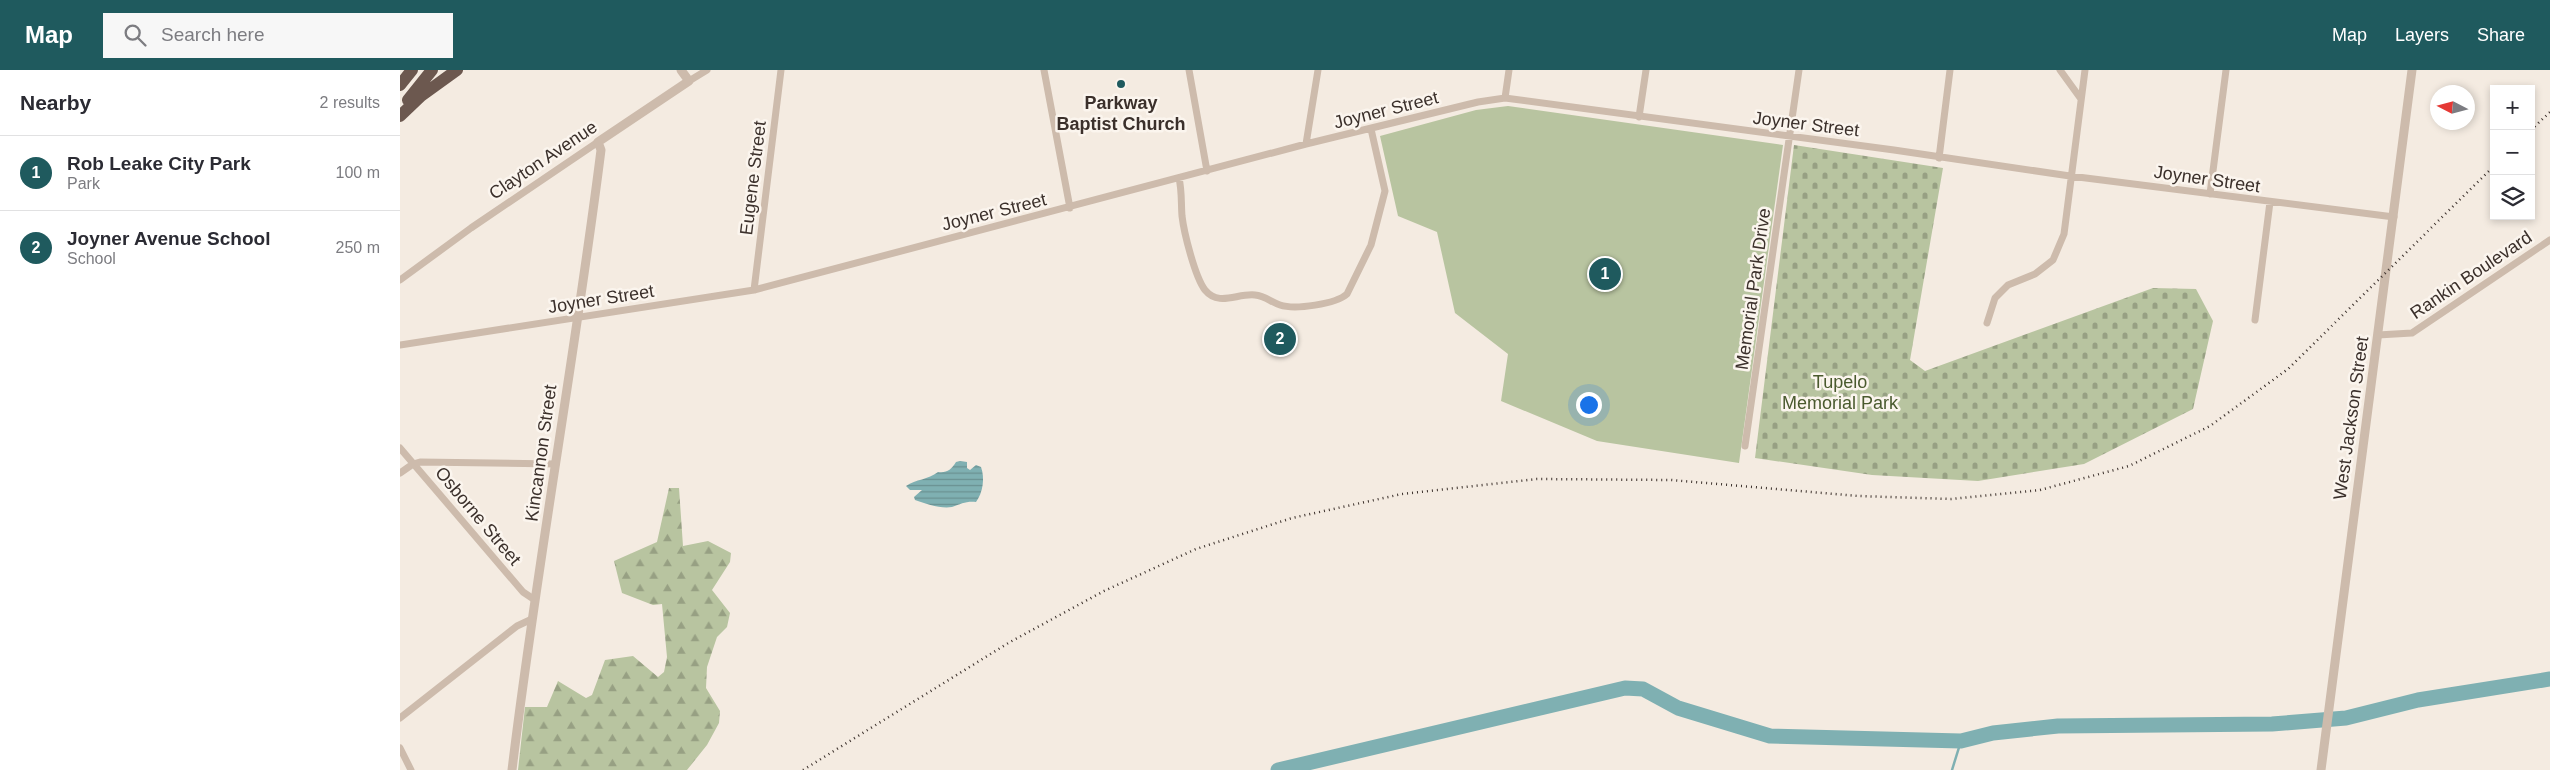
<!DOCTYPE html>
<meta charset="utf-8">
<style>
body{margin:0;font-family:Helvetica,sans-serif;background:#f7f7f7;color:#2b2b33}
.controls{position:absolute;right:15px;top:15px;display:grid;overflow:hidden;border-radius:0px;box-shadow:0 2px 8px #0003}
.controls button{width:45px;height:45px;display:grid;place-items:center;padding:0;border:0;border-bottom:1px solid #e1e1e2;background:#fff;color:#2b2b33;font:25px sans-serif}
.compass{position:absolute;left:2030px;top:15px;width:45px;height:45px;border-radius:50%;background:#fff;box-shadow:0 2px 8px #0003;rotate:276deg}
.you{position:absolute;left:1188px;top:334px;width:18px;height:18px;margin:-12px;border:4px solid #fff;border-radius:50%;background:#1a73e8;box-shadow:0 0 0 8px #1a73e833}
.badge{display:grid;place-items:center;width:32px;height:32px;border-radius:50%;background:#1f5a5e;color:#fff;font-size:16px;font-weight:700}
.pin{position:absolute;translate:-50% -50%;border:2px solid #fff;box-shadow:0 1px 5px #0006}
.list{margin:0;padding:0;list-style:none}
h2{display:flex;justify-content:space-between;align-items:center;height:65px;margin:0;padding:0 20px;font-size:21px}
h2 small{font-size:16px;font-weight:400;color:#7c7c81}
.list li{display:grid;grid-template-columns:32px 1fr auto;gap:15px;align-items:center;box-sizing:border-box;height:75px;padding:0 20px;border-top:1px solid #e1e1e2}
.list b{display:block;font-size:19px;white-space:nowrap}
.list p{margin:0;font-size:16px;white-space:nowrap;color:#7c7c81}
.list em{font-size:16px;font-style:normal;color:#7c7c81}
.icon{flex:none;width:28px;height:28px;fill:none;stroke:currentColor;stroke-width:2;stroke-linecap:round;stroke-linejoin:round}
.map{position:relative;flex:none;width:2150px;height:700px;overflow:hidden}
header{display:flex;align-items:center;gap:30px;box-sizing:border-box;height:70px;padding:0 25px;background:#1f5a5e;color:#fff}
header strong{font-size:24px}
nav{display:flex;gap:28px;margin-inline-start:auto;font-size:18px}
.search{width:350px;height:45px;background:#f7f7f7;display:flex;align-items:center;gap:12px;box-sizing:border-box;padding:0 18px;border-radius:0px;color:#7c7c81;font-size:19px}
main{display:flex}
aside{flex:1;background:#fff}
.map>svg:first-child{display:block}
</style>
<header>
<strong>Map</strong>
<div class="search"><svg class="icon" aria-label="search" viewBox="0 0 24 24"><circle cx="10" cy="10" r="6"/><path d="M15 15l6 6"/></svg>Search here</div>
<nav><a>Map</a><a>Layers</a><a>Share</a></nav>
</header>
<main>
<aside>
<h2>Nearby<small>2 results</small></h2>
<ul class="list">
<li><span class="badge">1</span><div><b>Rob Leake City Park</b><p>Park</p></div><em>100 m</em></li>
<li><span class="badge">2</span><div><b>Joyner Avenue School</b><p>School</p></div><em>250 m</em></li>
</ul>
</aside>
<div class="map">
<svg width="2150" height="700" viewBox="0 0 2150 700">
<defs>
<pattern id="forest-firs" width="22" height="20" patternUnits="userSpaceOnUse" patternTransform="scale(1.25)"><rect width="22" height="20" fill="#b8c4a0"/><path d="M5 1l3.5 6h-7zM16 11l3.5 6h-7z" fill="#97a083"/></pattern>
<pattern id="cemetery-stones" width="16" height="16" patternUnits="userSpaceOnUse" patternTransform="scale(1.25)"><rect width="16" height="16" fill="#b8c4a0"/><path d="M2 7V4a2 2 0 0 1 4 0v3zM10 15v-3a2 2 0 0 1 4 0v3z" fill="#97a083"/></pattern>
<pattern id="water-rules" width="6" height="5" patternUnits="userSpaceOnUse" patternTransform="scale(1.25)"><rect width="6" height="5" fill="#7fb0b2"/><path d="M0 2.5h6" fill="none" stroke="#699091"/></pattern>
</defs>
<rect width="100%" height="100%" fill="#f4ebe1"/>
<path fill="#b8c4a0" d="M1108,36l275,39 -44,318 -142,-22 -96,-40 7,-47 -53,-41 -18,-81 -39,-16 -18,-80 96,-26z"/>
<path fill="url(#forest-firs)" d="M269,418h10l4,58 25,-5 23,12 -1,9 -18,28 18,23 -3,14 -10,10 -10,30 -1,21 14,23 -1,12 -12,22 -20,25h-169l7,-63h22l11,-26 28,17 6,-3 13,-35 28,-4 25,21 6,-5 3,-15 -5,-53 -9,1 -31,-12 -8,-32 43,-19z"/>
<path fill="url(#cemetery-stones)" d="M1394,75l149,23 -33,192 15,11 228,-83 43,1 17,32 -20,88 -109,55 -106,17 -106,-6 -117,-17z"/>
<path fill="url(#water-rules)" d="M560,391l7,1v6l3,2 6,-5 5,2c4,11 2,26 -5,35 -10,-1 -15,2 -24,5 -11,2 -26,-3 -37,-7l-1,-3 8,-7h-12l-4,-4c10,-7 22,-6 32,-14 9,1 13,-2 18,-10z"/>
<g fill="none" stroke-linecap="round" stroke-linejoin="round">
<path stroke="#7fb0b2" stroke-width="2.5" d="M1552,700l9,-29"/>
<path stroke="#7fb0b2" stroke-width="15" d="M878,700l347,-82 18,1 35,19 92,28 191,5 32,-8 65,-7 214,-2 74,-6 72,-18 132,-21"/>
<path stroke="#cdbbac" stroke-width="7" d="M644,0l26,138
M789,0l18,101
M1660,0l21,29
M289,11l18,-11
M1105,28l4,-28
M1239,47l7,-47
M906,74l12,-74
M1539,88l11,-88
M779,108c3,13 2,25 3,38 2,17 13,61 23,74 14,17 32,3 50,5 10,1 16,7 25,10 15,5 56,-1 67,-11l24,-49 14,-54 -14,-62
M1810,124l16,-124
M0,210l71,-52 127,-86
M354,220l27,-220
M1855,250l15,-118
M1587,253l8,-25 13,-13 27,-11 18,-14 11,-26 21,-164
M1978,265l34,-2 138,-93
M0,275l354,-55 552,-146 172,-42 27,-4 389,52 176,26 324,41
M1345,376l54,-376
M0,378l123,144 12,8
M0,403l13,-9 7,-2 136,2
M0,648l117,-92 15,-7
M0,678l11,22"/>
<path stroke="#cdbbac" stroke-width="9" d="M112,700c25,-207 63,-413 89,-620l-3,-8 91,-61 -8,-11
M1921,700l91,-700"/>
<path stroke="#6c584f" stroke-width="12" d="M0,15l12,-15
M8,30l24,-30
M0,46l21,-20 36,-26"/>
<path stroke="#3b302b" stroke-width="2.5" stroke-dasharray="1 4" stroke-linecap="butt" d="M2131,60l19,-18
M403,700l207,-128 94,-51 92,-42 96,-31 110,-24 135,-15 134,1 187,16 93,3 89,-9 89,-24 81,-40 78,-57 206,-203"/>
</g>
<circle fill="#1f5a5e" stroke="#fbf5ee" stroke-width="2" cx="721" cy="14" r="5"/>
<g text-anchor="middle" stroke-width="5" stroke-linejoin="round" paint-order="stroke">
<g font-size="18" font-weight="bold" fill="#3b302b" stroke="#fbf5ee">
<text x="721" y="39">Parkway<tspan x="721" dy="21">Baptist Church</tspan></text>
</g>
<g font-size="18" fill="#3b302b" stroke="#fbf5ee">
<text transform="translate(986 40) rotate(-14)" y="6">Joyner Street</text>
<text transform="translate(1406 54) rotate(7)" y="6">Joyner Street</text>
<text transform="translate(143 90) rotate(-34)" y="6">Clayton Avenue</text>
<text transform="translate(353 108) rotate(-83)" y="6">Eugene Street</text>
<text transform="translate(1807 109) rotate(8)" y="6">Joyner Street</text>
<text transform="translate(594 142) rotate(-14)" y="6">Joyner Street</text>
<text transform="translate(2071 205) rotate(-34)" y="6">Rankin Boulevard</text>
<text transform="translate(1353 219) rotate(-82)" y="6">Memorial Park Drive</text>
<text transform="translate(201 229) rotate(-9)" y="6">Joyner Street</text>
<text transform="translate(1951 348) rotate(-82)" y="6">West Jackson Street</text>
<text transform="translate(141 383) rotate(-82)" y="6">Kincannon Street</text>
<text transform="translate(78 446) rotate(50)" y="6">Osborne Street</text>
</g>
<g font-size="18" fill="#4a5a2e" stroke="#fbf5ee">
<text x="1440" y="318">Tupelo<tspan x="1440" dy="21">Memorial Park</tspan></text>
</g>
</g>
</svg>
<div class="controls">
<button>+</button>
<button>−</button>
<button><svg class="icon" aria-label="layers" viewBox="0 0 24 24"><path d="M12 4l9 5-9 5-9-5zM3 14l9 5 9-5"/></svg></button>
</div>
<svg class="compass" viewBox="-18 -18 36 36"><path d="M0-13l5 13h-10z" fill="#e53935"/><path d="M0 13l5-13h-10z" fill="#7c7c81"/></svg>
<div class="you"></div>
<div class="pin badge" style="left:1205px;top:204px">1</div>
<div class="pin badge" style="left:880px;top:269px">2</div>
</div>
</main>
